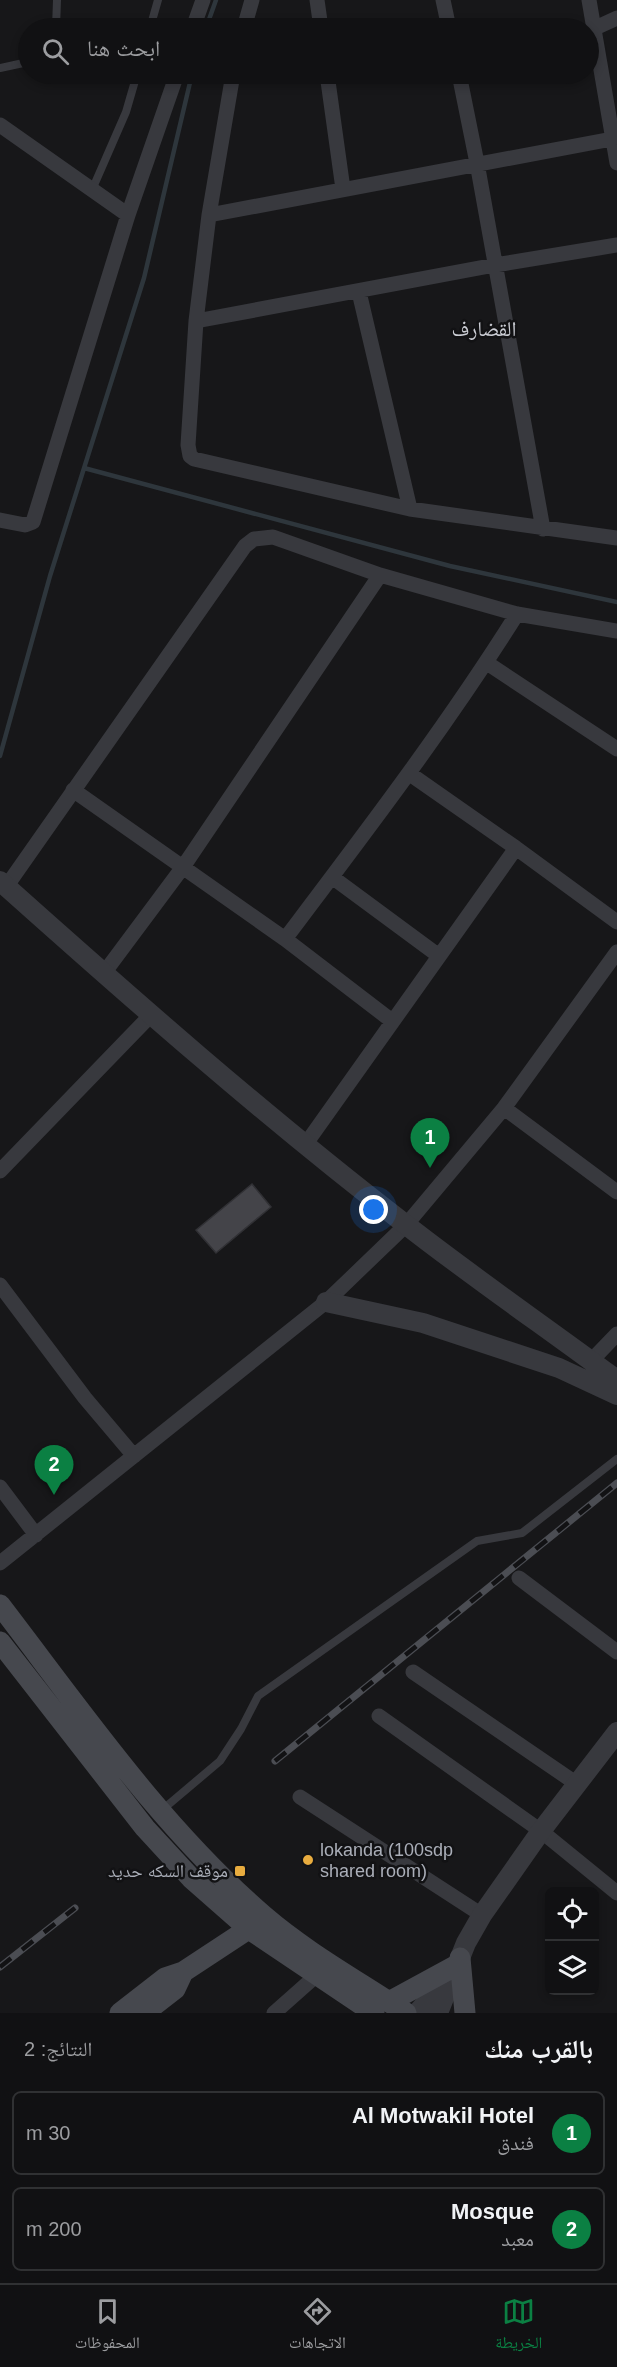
<!DOCTYPE html>
<html lang="ar">
<meta charset="utf-8">
<style>
body{margin:0;font-family:Helvetica,"Noto Naskh Arabic",sans-serif;background:#1e1f21;color:#f1f3f6;direction:rtl}
.controls{position:absolute;right:18px;bottom:18px;display:grid;overflow:hidden;border-radius:9px;box-shadow:0 3px 9px #0003}
.controls button{width:54px;height:54px;display:grid;place-items:center;padding:0;border:0;border-bottom:2px solid #303133;background:#111113;color:#f1f3f6;font:30px sans-serif}
.you{position:absolute;left:374px;top:1210px;width:21px;height:21px;margin:-15px;border:4px solid #fff;border-radius:50%;background:#1a73e8;box-shadow:0 0 0 9px #1a73e833}
.badge{display:grid;place-items:center;width:39px;height:39px;border-radius:50%;background:#0b8043;color:#fff;font-size:20px;font-weight:700}
.pin{position:absolute;translate:-50% -50px;filter:drop-shadow(0 2px 3px #0008)}
.pin::after{content:'';position:absolute;top:32px;width:21px;height:18px;background:inherit;clip-path:polygon(0 0,100% 0,50% 100%)}
.list{margin:0;padding:0;list-style:none}
h2{display:flex;justify-content:space-between;align-items:center;height:78px;margin:0;padding:0 24px;font-size:26px}
h2 small{font-size:20px;font-weight:400;color:#9c9da0}
.list li{display:grid;grid-template-columns:39px 1fr auto;gap:18px;align-items:center;box-sizing:border-box;height:84px;margin:0 12px 12px;padding:0 12px;border:2px solid #303133;border-radius:9px}
.list b{display:block;font-size:22px;white-space:nowrap}
.list p{margin:0;font-size:20px;white-space:nowrap;color:#9c9da0}
.list em{font-size:20px;font-style:normal;color:#9c9da0}
.icon{flex:none;width:33px;height:33px;fill:none;stroke:currentColor;stroke-width:2;stroke-linecap:round;stroke-linejoin:round}
.map{position:relative;flex:none;width:617px;height:2013px;overflow:hidden;direction:ltr}
.search{position:absolute;background:#111113;box-shadow:0 3px 9px #0003;left:18px;right:18px;top:18px;height:66px;display:flex;align-items:center;gap:15px;box-sizing:border-box;padding:0 21px;border-radius:33px;color:#9c9da0;font-size:22px}
.sheet{height:270px;background:#111113}
nav{display:flex;justify-content:space-around;align-items:center;box-sizing:border-box;height:84px;border-top:2px solid #303133;background:#111113;font-size:16px;color:#9c9da0}
nav a{display:grid;justify-items:center;gap:3px}
nav .on{color:#0b8043}
.map>svg:first-child{display:block}
</style>
<div class="map">
<svg width="617" height="2013" viewBox="0 0 617 2013">
<rect width="100%" height="100%" fill="#171719"/>
<g fill="none" stroke-linecap="round" stroke-linejoin="round">
<path stroke="#2e363c" stroke-width="4.5" d="M206,28l10,-28
M84,468l366,98 167,36
M0,756l50,-180 94,-298 48,-204"/>
</g>
<path fill="#444449" stroke="#313135" stroke-width="1.5" d="M252,1184l19,23 -55,46 -20,-23z"/>
<g fill="none" stroke-linecap="round" stroke-linejoin="round">
<path stroke="#38393e" stroke-width="8" d="M56,28l1,-28
M150,28l8,-28
M0,68l28,-6
M92,190l34,-78 11,-38
M162,1810l58,-49 21,-32 17,-33 219,-155 45,-8 95,-74"/>
<path stroke="#38393e" stroke-width="15" d="M317,0l4,28
M443,0l6,28
M589,0l28,163
M193,28l10,-28
M244,28l8,-28
M593,29l24,-11
M233,74l-24,141 -13,106 -8,124 2,11 4,3 216,50
M327,74l16,115
M459,74l18,89 66,366
M0,125l128,90
M209,215l403,-76
M359,292l51,217 207,29
M196,321l299,-56 122,-20
M0,520l25,5 8,-3 95,-307 49,-141
M487,663l130,86
M410,774l106,74 101,74
M73,790l212,149 107,82
M332,877l107,79
M6,887l239,-341 9,-7 19,-2 107,38 137,39 100,17
M285,939c80,-106 161,-212 232,-325
M104,973l79,-106 197,-292
M504,1108l113,84
M305,1145l211,-297
M0,1171l150,-155
M0,1285l85,113 49,58
M592,1360l25,-26
M0,1487l36,48
M0,1563l326,-261 80,-77 98,-117 113,-156
M519,1578l98,74
M413,1672l164,112
M379,1716l162,115 76,62
M300,1797l182,118
M274,2013l44,-39"/>
<path stroke="#38393e" stroke-width="20" d="M0,881c132,118 265,235 405,343 69,54 142,104 212,156
M326,1302l97,21 136,45 58,27
M417,2013l28,-32
M438,2013l28,-70 16,-28 59,-84 76,-99"/>
<path stroke="#46484e" stroke-width="21" d="M0,1605c82,107 161,222 264,311 43,37 94,65 142,97
M0,1642l145,186 46,50 58,51 125,84
M460,1958l5,55
M389,2002l68,-37
M120,2013l45,-35 18,-6 76,-50
M144,2013l31,-24 8,-17"/>
<defs>
<path id="rail" d="M275,1761l342,-278
M0,1967l75,-59"/>
</defs>
<use href="#rail" stroke="#4b4d53" stroke-width="7"/>
<use href="#rail" stroke="#121214" stroke-width="4.5" stroke-dasharray="14" stroke-linecap="butt"/>
</g>
<g fill="#e8ac3f" stroke="#121214" stroke-width="2">
<circle cx="308" cy="1860" r="6"/>
<rect x="234" y="1865" width="12" height="12" rx="3"/>
</g>
<g text-anchor="middle" stroke-width="5" stroke-linejoin="round" paint-order="stroke">
<g font-size="18" fill="#aaaeb8" stroke="#121214" text-anchor="start">
<text x="320" y="1856">lokanda (100sdp<tspan x="320" dy="21">shared room)</tspan></text>
<text x="228" y="1877" text-anchor="end">موقف السكه حديد</text>
</g>
<g font-size="21" fill="#cbcdd4" stroke="#121214">
<text x="484" y="336">القضارف</text>
</g>
</g>
</svg>
<div class="controls">
<button><svg class="icon" aria-label="locate" viewBox="0 0 24 24"><circle cx="12" cy="12" r="6"/><path d="M12 2v4M12 18v4M2 12h4M18 12h4"/></svg></button>
<button><svg class="icon" aria-label="layers" viewBox="0 0 24 24"><path d="M12 4l9 5-9 5-9-5zM3 14l9 5 9-5"/></svg></button>
</div>
<div class="you"></div>
<div class="pin badge" style="left:430px;top:1168px">1</div>
<div class="pin badge" style="left:54px;top:1495px">2</div>
<div class="search"><svg class="icon" aria-label="search" viewBox="0 0 24 24"><circle cx="10" cy="10" r="6"/><path d="M15 15l6 6"/></svg>ابحث هنا</div>
</div>
<section class="sheet">
<h2>بالقرب منك<small>النتائج: 2</small></h2>
<ul class="list">
<li><span class="badge">1</span><div><b>Al Motwakil Hotel</b><p>فندق</p></div><em>30 m</em></li>
<li><span class="badge">2</span><div><b>Mosque</b><p>معبد</p></div><em>200 m</em></li>
</ul>
</section>
<nav>
<a class="on"><svg class="icon" aria-label="map" viewBox="0 0 24 24"><path d="M3 6l6-2 6 2 6-2v14l-6 2-6-2-6 2zM9 4v14M15 6v14"/></svg>الخريطة</a>
<a><svg class="icon" aria-label="directions" viewBox="0 0 24 24"><path d="M12 3l9 9-9 9-9-9zM9 14v-3h6M13 9l2 2-2 2"/></svg>الاتجاهات</a>
<a><svg class="icon" aria-label="saved" viewBox="0 0 24 24"><path d="M7 4h10v16l-5-4-5 4z"/></svg>المحفوظات</a>
</nav>
